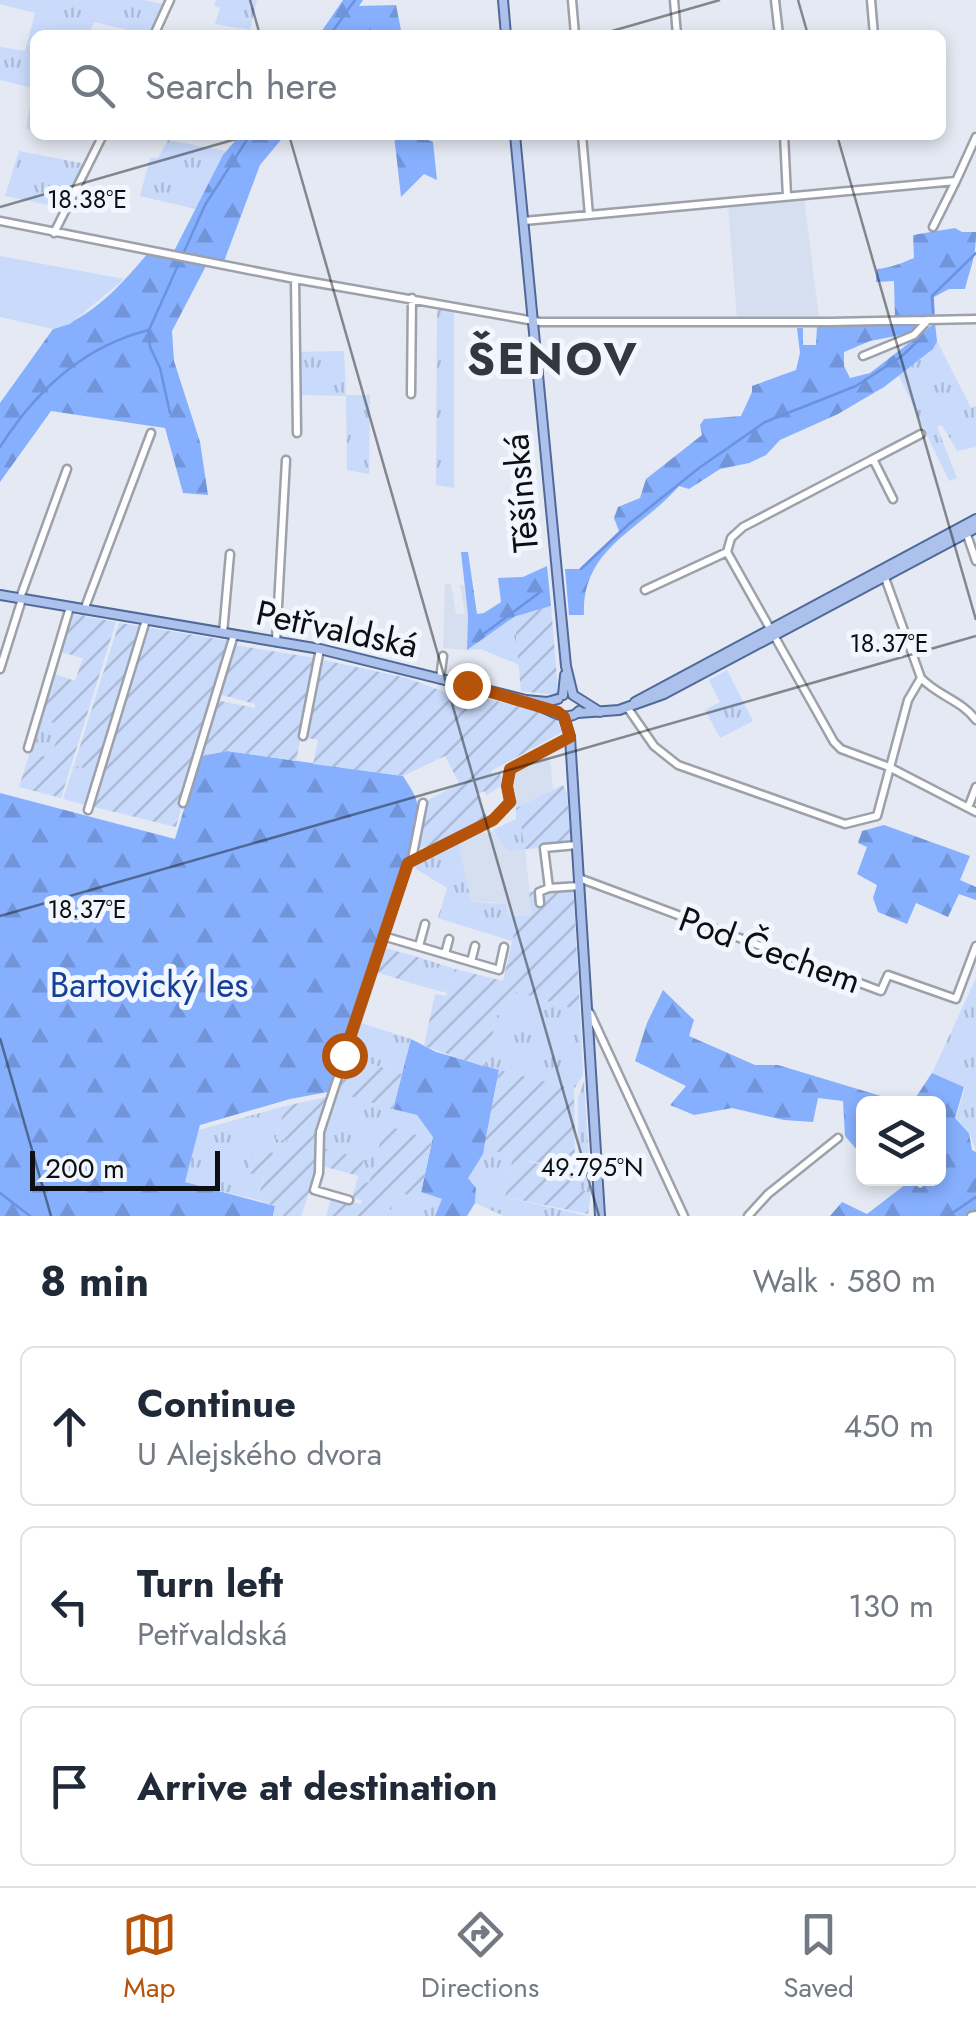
<!DOCTYPE html>
<meta charset="utf-8">
<style>
body{margin:0;font-family:Jost,sans-serif;background:#f6f6f7;color:#1f2937}
.controls{position:absolute;right:30px;bottom:30px;display:grid;overflow:hidden;border-radius:15px;box-shadow:0 5px 15px #0003}
.controls button{width:90px;height:90px;display:grid;place-items:center;padding:0;border:0;border-bottom:2px solid #e0e1e3;background:#fff;color:#1f2937;font:50px sans-serif}
.scale{position:absolute;left:30px;bottom:25px;width:190px;box-sizing:border-box;padding-left:10px;border:5px solid #0d0f12;border-top:0;font-size:28px;line-height:35px;white-space:nowrap;color:#0d0f12;-webkit-text-stroke:8px #f2f7ff;paint-order:stroke}
.stop{position:absolute;width:30px;height:30px;margin:-22px;border:8px solid #b45309;border-radius:50%;background:#fff}
.stop.end{background:#b45309;border-color:#fff;box-shadow:0 2px 10px #0008}
.list{margin:0;padding:0;list-style:none}
h2{display:flex;justify-content:space-between;align-items:center;height:130px;margin:0;padding:0 40px;font-size:42px}
h2 small{font-size:32px;font-weight:400;color:#747a83}
.list li{display:grid;grid-template-columns:65px 1fr auto;gap:30px;align-items:center;box-sizing:border-box;height:160px;margin:0 20px 20px;padding:0 20px;border:2px solid #e0e1e3;border-radius:15px}
.list b{display:block;font-size:38px;white-space:nowrap}
.list p{margin:0;font-size:32px;white-space:nowrap;color:#747a83}
.list em{font-size:32px;font-style:normal;color:#747a83}
.icon{flex:none;width:55px;height:55px;fill:none;stroke:currentColor;stroke-width:2;stroke-linecap:round;stroke-linejoin:round}
.map{position:relative;flex:none;width:976px;height:1216px;overflow:hidden}
.search{position:absolute;background:#fff;box-shadow:0 5px 15px #0003;left:30px;right:30px;top:30px;height:110px;display:flex;align-items:center;gap:25px;box-sizing:border-box;padding:0 35px;border-radius:15px;color:#747a83;font-size:38px}
.sheet{height:670px;background:#fff}
nav{display:flex;justify-content:space-around;align-items:center;box-sizing:border-box;height:140px;border-top:2px solid #e0e1e3;background:#fff;font-size:28px;color:#747a83}
nav a{display:grid;justify-items:center;gap:5px}
nav .on{color:#b45309}
.map>svg:first-child{display:block}
</style>
<div class="map">
<svg width="976" height="1216" viewBox="0 0 976 1216">
<defs>
<pattern id="grass-tufts" width="24" height="20" patternUnits="userSpaceOnUse" patternTransform="scale(2.5)"><rect width="24" height="20" fill="#c9dafb"/><path d="M3 7l-1-3M5 7V3M7 7l1-3M15 17l-1-3M17 17v-4M19 17l1-3" fill="none" stroke="#abbad6"/></pattern>
<pattern id="forest-firs" width="22" height="20" patternUnits="userSpaceOnUse" patternTransform="scale(2.5)"><rect width="22" height="20" fill="#86affe"/><path d="M5 1l3.5 6h-7zM16 11l3.5 6h-7z" fill="#7295d9"/></pattern>
<pattern id="garden-furrows" width="10" height="10" patternUnits="userSpaceOnUse" patternTransform="scale(2.5)"><rect width="10" height="10" fill="#c9dafb"/><path d="M-1 1l2-2M0 10L10 0M9 11l2-2" fill="none" stroke="#abbad6"/></pattern>
</defs>
<rect width="100%" height="100%" fill="#e4e9f3"/>
<path fill="#d6dff0" d="M804,198l15,120h-82l-9,-113z
M445,583l6,1 5,30h9l-5,-29h4l4,30 -1,35 -24,-2z
M550,756l3,34 -37,18 -7,-26 4,-9 18,-12z
M480,830l7,4 6,-3 14,19 18,-1 7,67h-26v-11l-12,-3 -23,1 -13,-62z"/>
<path fill="url(#grass-tufts)" d="M0,0h144l19,4 -14,31 -55,-13 -5,13h-54v96l-9,-2 7,-41 -33,-8v-33l25,4 10,-38 -35,-9z
M216,0h41l-7,30 -35,-6 5,-16 -6,-2z
M168,140l58,11 -30,58 -56,-13 10,-38h8z
M19,151l67,13 -23,44 -58,-12z
M437,309l17,2v177l-18,-3z
M937,341l34,67 5,-2v41l-19,4 -15,-26 -5,2 20,51 -8,3 -51,-107 31,-21z
M344,351l2,44h24l-1,79 -22,-4 -1,-74 -48,-1v-43z
M514,617l5,48 -38,-16 -14,1z
M727,670l26,51 -33,17 -15,-28 15,-8 -11,-22z
M40,718l22,8 -12,32 -20,-6z
M74,765l22,7 -10,33 -23,-6z
M516,819l5,5 4,25 -18,2 -14,-21z
M458,841l13,61 35,2 1,12h11l-6,25 -74,-23 9,-30 -36,-22 2,-5z
M421,958l34,11 -8,24 -33,-9z
M976,978v173l-7,-19 -13,-14 9,-31 -33,-14z
M514,991l66,20 3,64 -9,14 -89,-22 12,-52z
M355,1021l56,18 -9,35 -58,-19z
M584,1081l7,112 -12,-4 -1,-90z
M336,1091l81,24 16,22 -1,3 -47,-14 -16,58 -12,-4 6,-21 -39,-11 -2,-5z
M285,1106l-9,32 12,2 -3,16 -31,-7 10,26 -6,25 -74,-18 15,-52z
M484,1148l29,8 -8,41 83,19h-84l-29,-13 1,-15 -8,-10z
M396,1192l23,6 2,-6 21,7 -7,17h-54l3,-8 6,2z"/>
<path fill="url(#forest-firs)" d="M343,0h20l-4,6 37,-1 6,30h-58l-3,-3 -22,3z
M240,135h45l-25,30 -37,99 -50,-11 50,-98z
M394,135h30l2,4 7,3 4,38 -13,-6 -23,23z
M955,228l7,4h14c0,26 -5,33 -11,57h-16l-15,8 1,21h-40l-1,-37 -18,1 1,-13c13,-1 25,-6 37,-11l-1,-23z
M149,252l58,12 -35,67 2,30 26,81 8,53 -25,-2 -18,-65 -114,-17 -51,71v-79l53,-74c38,-10 71,-47 96,-77z
M923,322l-12,11 -41,8 -26,11v14l6,12 20,-5 65,-50 2,18 -4,8 -49,38 -46,27 -58,26 -14,15 -17,8 -29,6 -31,20 -10,-3c-38,44 -98,62 -95,129h-15l-4,-46h14l40,-38 -5,-13 4,-11 22,-9 6,-19 56,-44 -2,-10 4,-6 37,-3 11,-24v-6l44,-16 4,-17 -3,-25h6v17h13l1,-19z
M461,552h7l9,62 7,-1 17,-11 -3,-24 25,-1 24,-11 4,40 -37,11 -47,33 1,-35z
M227,751l176,25c6,10 14,20 15,32 1,17 -12,34 -6,51l-79,232 -43,8 -90,26 -15,57 90,24 -2,10h-273v-423l175,46 25,-83z
M884,825l86,31 -10,24 16,7v13l-17,-6 -11,23 -32,-14 -9,21 -29,-12 -5,-14 4,-13 -20,-11 10,-27 -9,-4 4,-12z
M663,990l31,30 -5,16 66,29h23l126,38 -40,1 -1,53 -18,-21 -2,-35 -25,-3 -5,24 -29,-2 -52,-12 -38,7 -24,-10 16,-19 -51,-25 12,-38z
M411,1039l25,13 63,18 -16,84 -15,24 8,10 -1,15 -8,13h-32l7,-17 -21,-7 12,-55 -16,-22 -24,-6z
M932,1073l32,14 -9,31 14,15 3,17 4,2v58l-8,6h-138l12,-14 25,12 43,-33 10,7 18,-10v-74l-26,-1z"/>
<path fill="url(#garden-furrows)" d="M551,606l7,85 -2,4 -35,-4 -7,-74z
M72,614l44,8 -55,176 -42,-11 11,-35 20,6 12,-32 -22,-8 15,-44 20,7 8,-23 -22,-6z
M119,623l22,3 -45,146 -22,-7z
M146,627l84,14 -43,132 2,5 -13,49 -86,-21z
M233,645l83,13 -20,103 -68,-10 -28,5 16,-56 39,8v-4l-33,-9 -2,-5z
M319,659l88,19 48,18 -1,6 7,-1 4,-8 87,22 5,3 5,14 -71,39 2,5 7,-3 2,12 -15,10 -3,-4 -7,3 10,23 -58,30 -12,1 10,-47 32,-18 -14,-27 -42,20 -90,-12 5,-24 -14,-3z
M563,785l4,9 4,52 -46,3 -4,-24 -5,-6v-11z
M573,886l7,125 -66,-20 -8,26 -9,-2 -12,52 -61,-21 11,-52 11,2 9,-27 48,12 15,-65h14l-3,-24z
M385,948l36,10 -7,26 -37,-12z
M344,1055l58,19 -9,35 -60,-18z
M499,1070l75,19 1,80 -51,-9 44,12 6,8h5v9l12,4 -3,21 -83,-17 8,-41 -29,-8z
M327,1097l-9,29 -1,43 -16,47h-28l2,-10 -17,-6 6,-24 -15,-3 4,-24 32,6 3,-14 -12,-2 9,-33z
M385,1125l47,15 -12,58 -24,-6 -5,18 -7,-2 -3,8h-55l5,-18 30,6 1,-4 -10,-2 5,-18 12,3z
M324,1148l40,11 -5,17 -37,-10z"/>
<path fill="#c9dafb" d="M0,257v-1l124,23 -54,45 -17,5 -53,-12z"/>
<g fill="none" stroke-linecap="round" stroke-linejoin="round">
<path stroke="#6b92df" stroke-width="2.5" d="M330,35l25,-35
M933,313l-1,-17 44,-43
M149,333l1,14 10,21 10,45
M0,447c35,-55 84,-101 149,-117l56,-125 45,-70
M581,569l48,-45 70,-56 66,-46 91,-36 46,-30 17,-16
M478,638l61,-45
M0,1193l30,23
M948,1216l28,-19"/>
<defs>
<path id="minor" d="M572,0l3,35
M674,0l3,35
M775,0l4,35
M871,0l3,35
M154,35l16,-35
M582,135l7,80
M784,135l3,61
M0,221l295,58 245,43h290l146,-3
M524,221l432,-40 20,-44
M933,227l23,-46
M54,233l49,-98
M295,279l2,154
M863,356l51,-21 14,-15
M411,394l1,-96
M893,499l-20,-40 48,-25
M966,532l10,29
M727,552l4,-14 12,-11 130,-68
M645,590l82,-38 107,190 7,7 48,18 87,45
M20,598l47,-129
M84,610l67,-177
M223,633l7,-79
M276,642l10,-182
M0,669l22,-70
M921,678c17,18 40,22 55,42
M440,679l3,-23
M627,707l27,39 24,19 167,59 32,-8 31,-116 13,-22 -37,-103
M303,736l17,-87
M28,748l42,-141
M183,803l51,-168
M968,808l8,-21
M88,810l58,-190
M577,845l-33,3 5,40 31,-2
M412,859l11,-56
M579,878l302,113 7,-16 68,24 20,-53
M540,903l-1,-11 10,-4
M383,936l116,34 5,-23
M419,946l6,-22
M445,954l4,-15
M471,962l4,-16
M590,1013l94,203
M349,1200l-35,-10 5,-17 1,-41 88,-269 85,-43 18,-18 -4,-16 4,-17 59,-32
M748,1216l20,-22 70,-56
M971,1216l5,-1"/>
<path id="major" d="M503,0l3,35
M515,135l51,531 7,29 27,17
M0,595l320,54 206,51 21,2 11,-3
M563,695l2,-20
M635,702l341,-183
M535,704c14,5 32,20 44,7
M578,713l41,-3 45,-16 312,-166
M564,717l6,20 30,479"/>
</defs>
<use href="#minor" stroke="#9ca1aa" stroke-width="11"/>
<use href="#major" stroke="#506999" stroke-width="12"/>
<use href="#minor" stroke="#fff" stroke-width="6"/>
<use href="#major" stroke="#acc2ed" stroke-width="8"/>
</g>
<g fill="none" stroke-linecap="round" stroke-linejoin="round">
<path stroke="#b45309" stroke-width="12" d="M344,1055l64,-192 85,-43 17,-18 -3,-16 3,-17 60,-32 -6,-20 -6,-5 -91,-27"/>
</g>
<path fill="none" stroke="#0d0f12" stroke-width="2.5" stroke-opacity="0.45" d="M250,0l10,35M798,0l10,35M598,35l122,-35M289,135l310,1081M837,135l139,485M0,207l250,-72M0,916l976,-280M0,1038l51,178"/>
<g text-anchor="middle" stroke-width="10" stroke-linejoin="round" paint-order="stroke">
<g font-size="35" fill="#0d0f12" stroke="#f2f7ff">
<text transform="translate(521 493) rotate(-95)" y="12">Těšínská</text>
<text transform="translate(337 629) rotate(12)" y="12">Petřvaldská</text>
<text transform="translate(770 950) rotate(20)" y="12">Pod Čechem</text>
</g>
<g font-size="35" fill="#163f98" stroke="#f2f7ff">
<text x="149" y="997">Bartovický les</text>
</g>
<g font-size="45" font-weight="bold" letter-spacing="2.5" fill="#33373f" stroke="#f2f7ff">
<text x="553" y="374">ŠENOV</text>
</g>
</g>
<g font-size="25" text-anchor="middle" fill="#0d0f12" stroke="#f2f7ff" stroke-width="10" stroke-linejoin="round" paint-order="stroke">
<text x="87" y="208">18.38°E</text>
<text x="889" y="652">18.37°E</text>
<text x="87" y="918">18.37°E</text>
<text x="592" y="1176">49.795°N</text>
</g>
</svg>
<div class="controls">
<button><svg class="icon" aria-label="layers" viewBox="0 0 24 24"><path d="M12 4l9 5-9 5-9-5zM3 14l9 5 9-5"/></svg></button>
</div>
<div class="scale">200 m</div>
<div class="stop" style="left:344px;top:1055px"></div>
<div class="stop end" style="left:467px;top:685px"></div>
<div class="search"><svg class="icon" aria-label="search" viewBox="0 0 24 24"><circle cx="10" cy="10" r="6"/><path d="M15 15l6 6"/></svg>Search here</div>
</div>
<section class="sheet">
<h2>8 min<small>Walk · 580 m</small></h2>
<ul class="list">
<li><svg class="icon" aria-label="ahead" viewBox="0 0 24 24"><path d="M12 20V5M6 11l6-6 6 6"/></svg><div><b>Continue</b><p>U Alejského dvora</p></div><em>450 m</em></li>
<li><svg class="icon" aria-label="left" viewBox="0 0 24 24"><path d="M17 20v-9H6M10 6l-5 5 5 5"/></svg><div><b>Turn left</b><p>Petřvaldská</p></div><em>130 m</em></li>
<li><svg class="icon" aria-label="arrive" viewBox="0 0 24 24"><path d="M6 21V4h12l-3 4 3 4H6"/></svg><div><b>Arrive at destination</b></div></li>
</ul>
</section>
<nav>
<a class="on"><svg class="icon" aria-label="map" viewBox="0 0 24 24"><path d="M3 6l6-2 6 2 6-2v14l-6 2-6-2-6 2zM9 4v14M15 6v14"/></svg>Map</a>
<a><svg class="icon" aria-label="directions" viewBox="0 0 24 24"><path d="M12 3l9 9-9 9-9-9zM9 14v-3h6M13 9l2 2-2 2"/></svg>Directions</a>
<a><svg class="icon" aria-label="saved" viewBox="0 0 24 24"><path d="M7 4h10v16l-5-4-5 4z"/></svg>Saved</a>
</nav>
